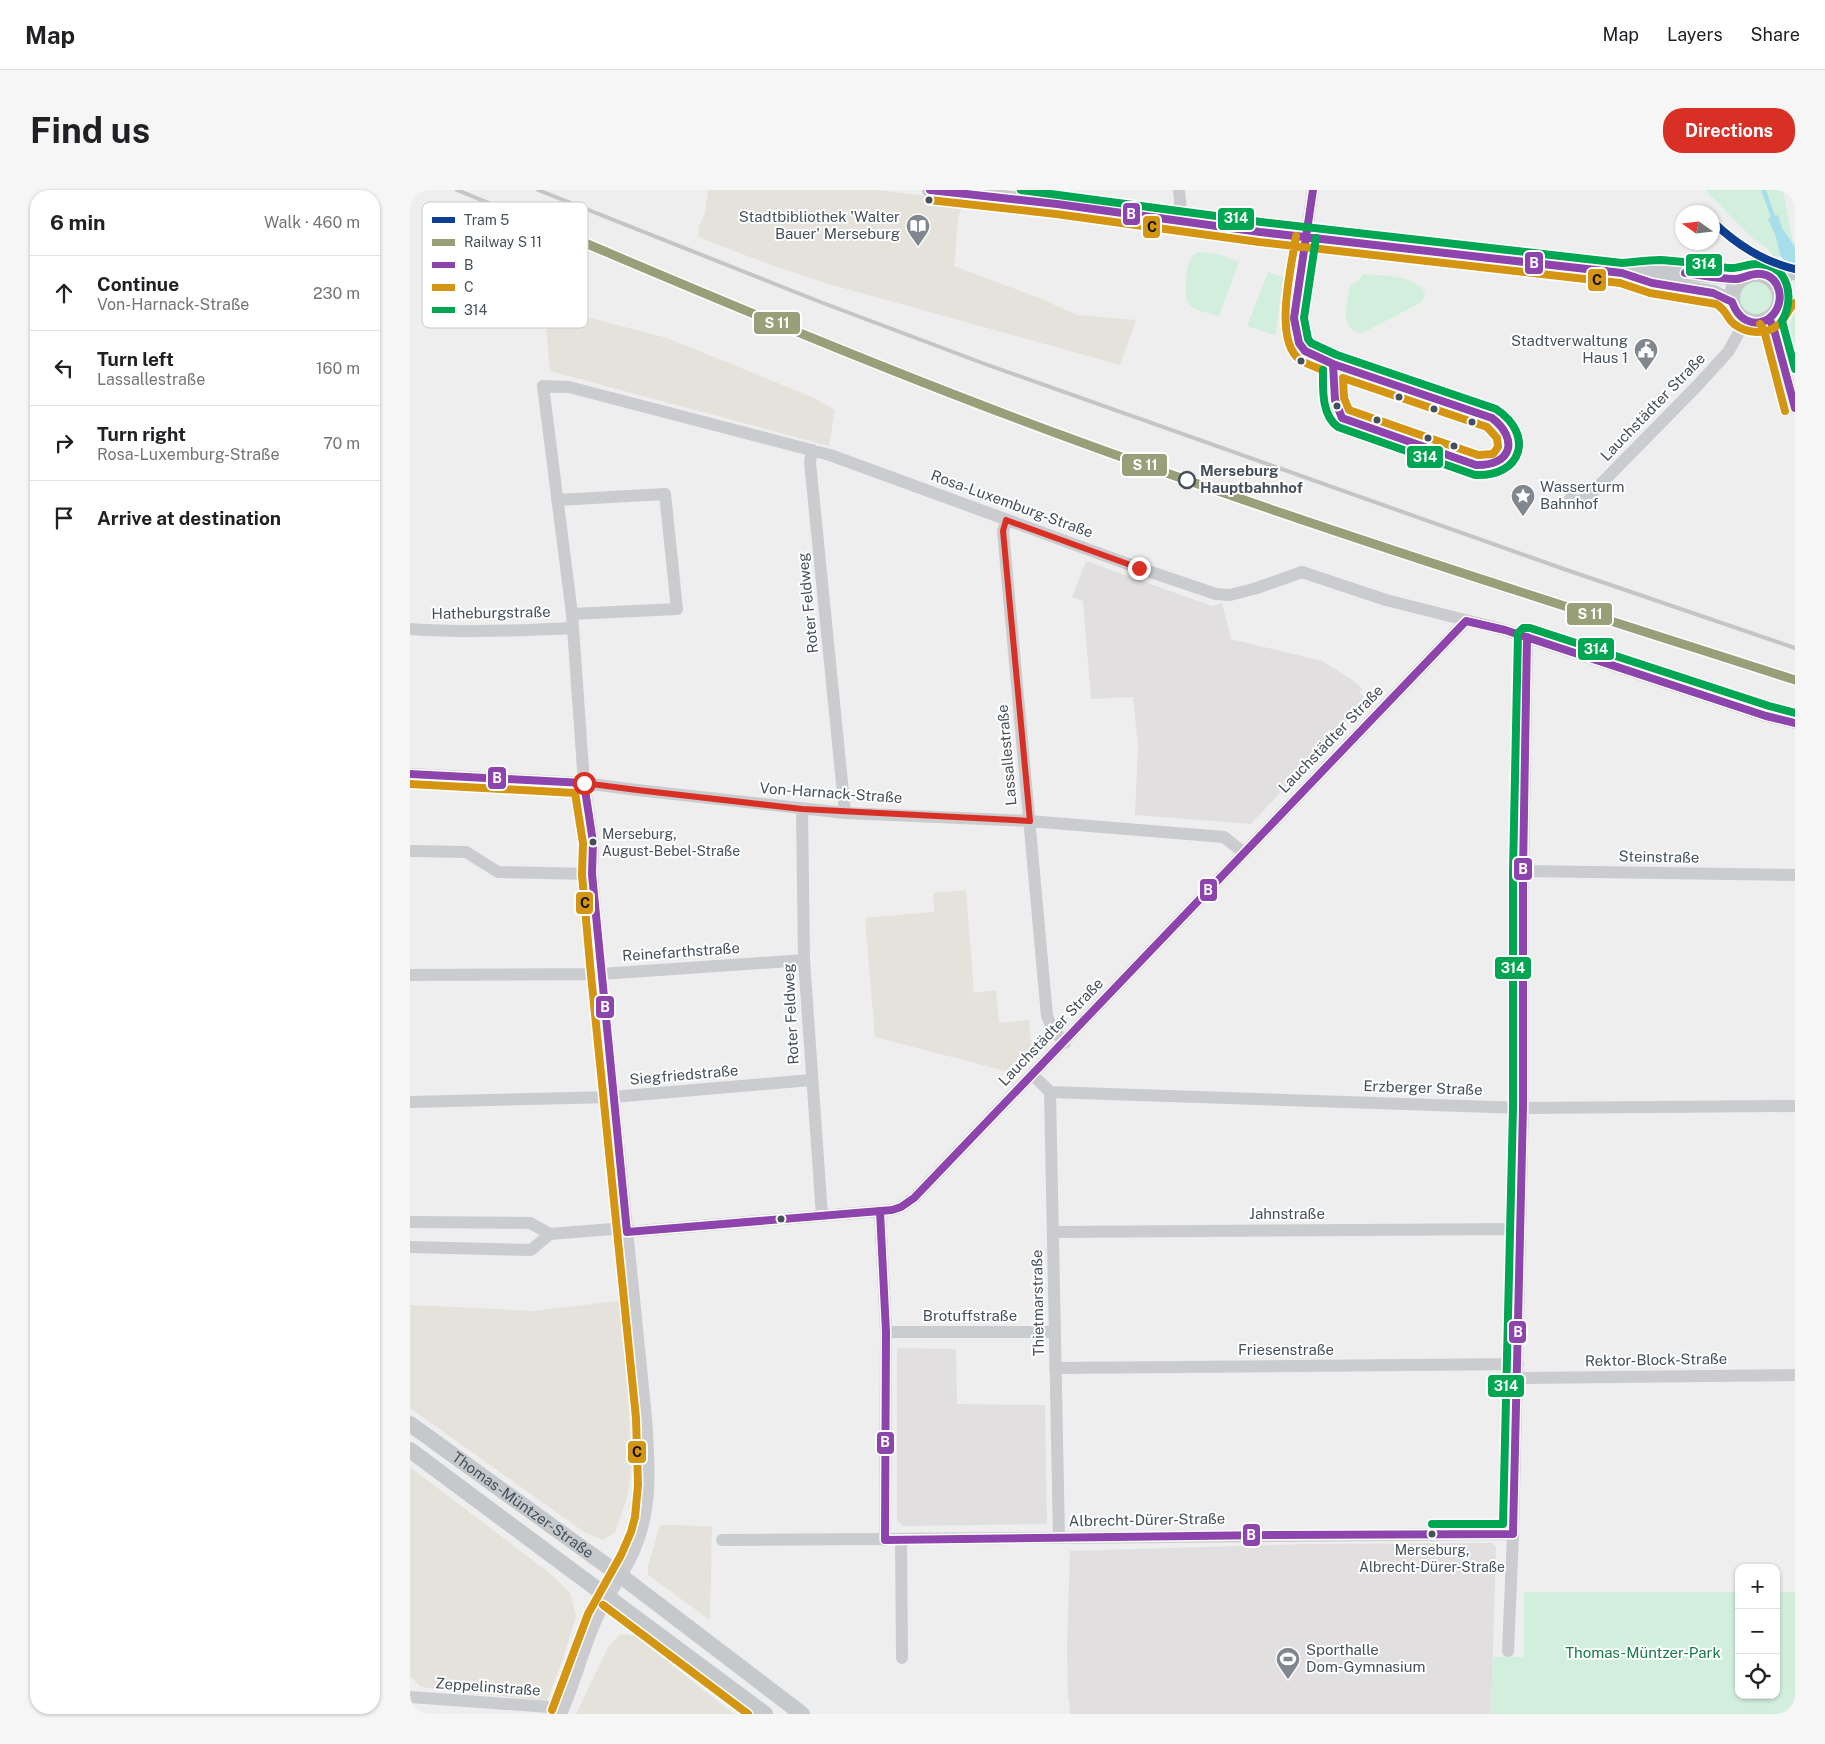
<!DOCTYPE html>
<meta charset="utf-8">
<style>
body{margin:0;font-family:"Public Sans",sans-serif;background:#f6f6f6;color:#202124}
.controls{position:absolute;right:15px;bottom:15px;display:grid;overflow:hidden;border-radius:10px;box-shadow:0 1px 4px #0004}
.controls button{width:45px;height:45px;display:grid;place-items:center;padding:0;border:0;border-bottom:1px solid #e0e0e0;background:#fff;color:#202124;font:25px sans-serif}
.compass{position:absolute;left:1265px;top:15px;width:45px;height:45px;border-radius:50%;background:#fff;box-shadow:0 1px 4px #0004;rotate:284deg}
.stop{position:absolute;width:15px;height:15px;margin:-11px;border:4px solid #d93025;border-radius:50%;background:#fff}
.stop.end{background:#d93025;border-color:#fff;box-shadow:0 1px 5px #0008}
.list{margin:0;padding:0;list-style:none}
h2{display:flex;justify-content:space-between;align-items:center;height:65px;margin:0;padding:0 20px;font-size:21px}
h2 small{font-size:16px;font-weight:400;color:#757577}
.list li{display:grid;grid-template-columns:32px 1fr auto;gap:15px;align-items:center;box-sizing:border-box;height:75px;padding:0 20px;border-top:1px solid #e0e0e0}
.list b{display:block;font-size:19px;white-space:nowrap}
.list p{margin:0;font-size:16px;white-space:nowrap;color:#757577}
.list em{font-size:16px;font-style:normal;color:#757577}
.icon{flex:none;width:28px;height:28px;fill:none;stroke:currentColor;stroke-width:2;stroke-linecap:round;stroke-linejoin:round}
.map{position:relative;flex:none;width:1385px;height:1524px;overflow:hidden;border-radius:20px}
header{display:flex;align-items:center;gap:30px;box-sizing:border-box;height:70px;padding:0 25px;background:#fff;border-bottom:1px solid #e0e0e0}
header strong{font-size:24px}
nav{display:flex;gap:28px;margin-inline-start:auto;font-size:18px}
.intro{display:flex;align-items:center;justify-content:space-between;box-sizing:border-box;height:120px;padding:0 30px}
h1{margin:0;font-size:35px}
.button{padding:12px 22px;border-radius:20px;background:#d93025;color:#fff;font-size:18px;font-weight:700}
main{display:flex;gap:30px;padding:0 30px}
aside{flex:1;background:#fff;border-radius:20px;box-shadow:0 1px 4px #0004}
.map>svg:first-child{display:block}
</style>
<header>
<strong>Map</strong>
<nav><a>Map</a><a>Layers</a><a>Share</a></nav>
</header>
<div class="intro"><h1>Find us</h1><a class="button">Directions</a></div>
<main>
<aside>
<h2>6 min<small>Walk · 460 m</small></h2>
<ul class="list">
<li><svg class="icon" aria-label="ahead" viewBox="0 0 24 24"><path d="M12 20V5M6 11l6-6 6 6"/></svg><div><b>Continue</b><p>Von-Harnack-Straße</p></div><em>230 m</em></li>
<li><svg class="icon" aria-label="left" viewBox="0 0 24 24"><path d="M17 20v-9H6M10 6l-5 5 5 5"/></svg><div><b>Turn left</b><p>Lassallestraße</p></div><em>160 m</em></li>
<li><svg class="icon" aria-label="right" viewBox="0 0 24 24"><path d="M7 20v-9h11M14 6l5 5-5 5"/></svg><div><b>Turn right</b><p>Rosa-Luxemburg-Straße</p></div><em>70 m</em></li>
<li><svg class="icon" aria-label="arrive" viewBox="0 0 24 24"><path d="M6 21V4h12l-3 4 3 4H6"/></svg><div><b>Arrive at destination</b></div></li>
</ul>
</aside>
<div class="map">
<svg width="1385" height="1524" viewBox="0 0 1385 1524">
<rect width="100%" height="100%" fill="#efeeee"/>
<path fill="#e4e2db" d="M298,0h169l85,10 -4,21 -4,45 85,32 38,17 59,5 -16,45 -291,-81 -58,-19 -73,-28 1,-11 6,-13z
M134,116l123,32 145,59 23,13 -6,36 -279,-75z
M556,700l8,103 22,-3 3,33 30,-3 3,33 -19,20 -138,-36 -10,-119 69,-6 -1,-19z
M215,1110l6,171 -4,26 -12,36 -12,7 -19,-8 -174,-124v-103l124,6z
M0,1277l137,104 23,21 6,24 -13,43 -16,42 -126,-14 -11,-11z
M250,1335l52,1 -2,94 -62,-45v-9z
M211,1444l14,2 99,78h-158l33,-69z"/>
<path fill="#e1dfe0" d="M676,371l126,45 10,-3 9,36 91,22 29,18 12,10 -4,4 5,4 -5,6 2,2 -110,119 -116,-9 3,-69 -5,-49 -42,2 -8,-98 -11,-4z
M487,1158l59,1 1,55 88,1 2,119 -145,2 -5,-6z
M1082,1353l4,4 -5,167h-421l-1,-15 -1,-1 -1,-51 3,-96 238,-7z"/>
<path fill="#d2eedc" d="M1295,0h78l10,52h2v18l-22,-4 -6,-8 -15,-10z
M788,62l23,3 18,7 -20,54c-12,-4 -30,-5 -33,-18 1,-14 -3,-39 12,-46z
M858,82l15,5 -7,55 -2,3 -27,-9z
M953,84c21,2 48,0 62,18l-2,8 -5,4 -56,29c-25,-3 -14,-31 -12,-48l6,-2z
M1329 109a17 17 0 1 1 34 0a17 17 0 1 1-34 0Z
M1385,118v46l-6,-27z
M1114,1402h215v103h37v-103h19v122h-304l2,-57h31z"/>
<path fill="#a7deec" d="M1351,0h5l9,26 3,-1 4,13 13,19v35l-15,-28 -5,-20 -7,-15 3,-2z"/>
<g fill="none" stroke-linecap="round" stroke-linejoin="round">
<path stroke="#cacccf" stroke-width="12" d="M769,0l3,32
M903,0l-19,128 5,25 6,8 28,13 159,54c29,17 19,53 -16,47l-134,-47c-11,-14 -8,-36 -9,-54
M1359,129l4,7 22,82
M402,260l-2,12 35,351
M1160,309l7,2 9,-2 111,-113 31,-34 18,-32
M147,310l108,-6 12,115 -105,5
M597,330l-4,11 44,485 5,12 13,15
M0,439c54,4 108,2 162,-1
M0,584l174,9 53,7 208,23 184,8 195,16 20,16
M392,619l2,151 18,256
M0,661l56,1 32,20 94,2
M1113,681l272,4
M0,785l191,-1 203,-14
M623,885l17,17 9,445
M640,902l473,16 272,-2
M0,912l203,-5 198,-17
M470,1021l6,121 -1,208
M0,1032l120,1 20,11 62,-5 15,3 265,-22 9,-3 13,-9 552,-577
M644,1042l466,-3
M0,1057l121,3 19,-16
M476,1142h168
M645,1178l463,-4
M1107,1188l278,-3
M491,1349l1,119
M312,1350c264,0 527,-5 791,-6
M1098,1461l5,-117 10,-426v-237l4,-234
M0,1507l153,11
M151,1524c14,-31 22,-65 36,-96 10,-23 27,-43 37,-67 19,-42 15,-89 12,-134l-45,-443 -9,-100 1,-32 -9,-59 -12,-169 -29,-228 26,1 261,68 309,113 77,26 14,1 27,-7 45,-16 84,28 119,30 261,86 29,7"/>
<g stroke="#c5c9cc" stroke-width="16">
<path d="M520,0l127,14 203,28 212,23 150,18 30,10 61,10 19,9"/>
<path d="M1217,83l33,-3 82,8"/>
<circle cx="1346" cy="108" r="24"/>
<path d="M1359,87h8l18,-6"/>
<path id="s1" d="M0,1234l211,152 181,138"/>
<path d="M0,1260l355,264"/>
</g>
<path stroke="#c4c5c7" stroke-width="4" d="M47,0l121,50
M128,0l285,113 162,61 576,204 234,80"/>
<defs>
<path id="bus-1" d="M520,0l127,14 203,28 362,41 30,10 61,10 19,9
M903,0l-19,128 5,25 6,8 28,13
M1275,83c16,2 34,6 50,6 9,0 17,-7 27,-5 6,1 12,5 15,11 10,20 -9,46 -31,35 -8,-4 -11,-11 -14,-18
M1359,129l4,7 22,82
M923,174l159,54c27,21 20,48 -16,47l-134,-47 -7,-18z
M0,584l174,9
M174,593l9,59 -1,32 35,358
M470,1021l6,121 -1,208 389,-5 239,-1 10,-426v-237l4,-234
M217,1042l265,-22 9,-3 13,-9 552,-577 39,9 261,86 29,7"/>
<path id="bus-2" d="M519,10l127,14 203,28 361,41 30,10 66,11c12,7 10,14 18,20 13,10 32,11 44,1 8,-7 10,-16 17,-22
M886,46c-4,29 -23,102 3,123 6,5 17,8 24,11
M1350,134l4,6 21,81
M933,188l144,49 10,11 1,9 -5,7 -15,1 -129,-45 -5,-12z
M0,594l165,9 8,50 -1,32 9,100 45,443 2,67 -3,32 -4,15 -10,23 -33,59 -36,96
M193,1415l145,109"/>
<path id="bus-3" d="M611,0l240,32 361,41c13,-1 26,-3 38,-3 23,1 46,5 69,8 10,1 19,-5 30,-4 30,1 36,35 23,57l13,48
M906,48l-12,80 4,21 3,4 26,12 159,54c39,26 26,68 -21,66l-137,-48c-17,-12 -15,-39 -15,-57
M1022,1334h71l10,-416v-237l5,-238 5,-5h7l239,78 26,7"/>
</defs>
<use href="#bus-1" stroke="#fff" stroke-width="11"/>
<use href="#bus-2" stroke="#fff" stroke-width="11"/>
<use href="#bus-3" stroke="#fff" stroke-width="11"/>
<use href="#bus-1" stroke="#8e44ad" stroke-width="8"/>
<use href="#bus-2" stroke="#d39512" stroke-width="8"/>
<use href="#bus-3" stroke="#00a651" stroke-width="8"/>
<defs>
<path id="rail-1" d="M168,50c160,68 320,135 483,195 242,89 488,166 734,245"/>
</defs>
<use href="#rail-1" stroke="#fff" stroke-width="12"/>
<use href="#rail-1" stroke="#999f78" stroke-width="9"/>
<defs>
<path id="tram-1" d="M1302,31c25,24 50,40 83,48"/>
</defs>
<use href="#tram-1" stroke="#fff" stroke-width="11"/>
<use href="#tram-1" stroke="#0f3f93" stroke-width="8"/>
</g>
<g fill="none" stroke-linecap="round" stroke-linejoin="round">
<path stroke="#d93025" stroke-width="6" d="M174,593l53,7 165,19 228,12 -27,-290 3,-11 133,48"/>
</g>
<defs>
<symbol id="library-pin" viewBox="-11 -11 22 30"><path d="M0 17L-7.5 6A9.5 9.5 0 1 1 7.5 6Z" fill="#80878e" stroke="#fff"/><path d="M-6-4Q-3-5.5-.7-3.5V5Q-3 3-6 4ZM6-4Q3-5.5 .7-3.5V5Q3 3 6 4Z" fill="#fff"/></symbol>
<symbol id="civic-pin" viewBox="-11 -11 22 30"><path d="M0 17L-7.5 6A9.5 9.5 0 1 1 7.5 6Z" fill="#80878e" stroke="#fff"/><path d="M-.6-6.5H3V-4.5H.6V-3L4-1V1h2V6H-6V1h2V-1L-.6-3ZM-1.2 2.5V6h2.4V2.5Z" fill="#fff"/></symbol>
<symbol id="sight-pin" viewBox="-11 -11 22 30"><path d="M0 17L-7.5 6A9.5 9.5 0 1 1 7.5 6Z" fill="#80878e" stroke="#fff"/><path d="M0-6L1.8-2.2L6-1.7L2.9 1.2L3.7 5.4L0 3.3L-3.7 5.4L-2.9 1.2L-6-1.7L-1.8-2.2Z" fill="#fff"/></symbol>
<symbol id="stadium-pin" viewBox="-11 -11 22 30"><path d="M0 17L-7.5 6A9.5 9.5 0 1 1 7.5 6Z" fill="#80878e" stroke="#fff"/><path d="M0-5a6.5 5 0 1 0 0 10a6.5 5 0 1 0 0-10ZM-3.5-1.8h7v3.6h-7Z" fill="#fff"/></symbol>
</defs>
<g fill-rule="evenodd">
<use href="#library-pin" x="494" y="22" width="28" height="38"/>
<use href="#civic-pin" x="1222" y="146" width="28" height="38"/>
<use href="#sight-pin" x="1099" y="292" width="28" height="38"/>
<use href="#stadium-pin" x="864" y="1455" width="28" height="38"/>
</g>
<g fill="#45505a" stroke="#fff" stroke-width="2">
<circle cx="519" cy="10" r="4.5"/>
<circle cx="891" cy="171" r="4.5"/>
<circle cx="989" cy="207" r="4.5"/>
<circle cx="927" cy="216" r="4.5"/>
<circle cx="1024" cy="219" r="4.5"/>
<circle cx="967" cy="230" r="4.5"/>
<circle cx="1062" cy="232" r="4.5"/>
<circle cx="1018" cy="248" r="4.5"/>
<circle cx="1044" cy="256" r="4.5"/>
<circle cx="183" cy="652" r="4.5"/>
<circle cx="371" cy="1029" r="4.5"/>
<circle cx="1022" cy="1344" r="4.5"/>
</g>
<circle fill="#fff" stroke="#45505a" stroke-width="2.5" cx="777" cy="290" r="8"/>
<g text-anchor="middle" stroke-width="4" stroke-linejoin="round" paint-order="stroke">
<g font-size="14" fill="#45505a" stroke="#fff" text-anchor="start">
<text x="192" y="649">Merseburg,<tspan x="192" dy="17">August-Bebel-Straße</tspan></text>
<text x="1022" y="1365" text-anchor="middle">Merseburg,<tspan x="1022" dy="17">Albrecht-Dürer-Straße</tspan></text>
</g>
<g font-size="15" fill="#45505a" stroke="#fff" text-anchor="end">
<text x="490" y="32">Stadtbibliothek 'Walter<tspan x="490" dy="17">Bauer' Merseburg</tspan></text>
<text x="1218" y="156">Stadtverwaltung<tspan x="1218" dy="17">Haus 1</tspan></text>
<text x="1130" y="302" text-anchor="start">Wasserturm<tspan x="1130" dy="17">Bahnhof</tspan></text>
<text x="896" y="1465" text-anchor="start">Sporthalle<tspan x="896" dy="17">Dom-Gymnasium</tspan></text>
</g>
<g font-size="15" fill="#45505a" stroke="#fff">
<text transform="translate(1243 217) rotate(-46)" y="5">Lauchstädter Straße</text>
<text transform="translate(602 314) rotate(20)" y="5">Rosa-Luxemburg-Straße</text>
<text transform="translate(398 413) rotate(-96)" y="5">Roter Feldweg</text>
<text transform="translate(81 423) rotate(-1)" y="5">Hatheburgstraße</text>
<text transform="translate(921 549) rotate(-46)" y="5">Lauchstädter Straße</text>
<text transform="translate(597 565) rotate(-95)" y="5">Lassallestraße</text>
<text transform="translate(421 603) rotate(4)" y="5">Von-Harnack-Straße</text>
<text transform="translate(1249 667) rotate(1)" y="5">Steinstraße</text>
<text transform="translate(271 762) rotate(-4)" y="5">Reinefarthstraße</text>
<text transform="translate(381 824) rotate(-93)" y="5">Roter Feldweg</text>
<text transform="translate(641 842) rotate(-46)" y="5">Lauchstädter Straße</text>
<text transform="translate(274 885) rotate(-5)" y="5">Siegfriedstraße</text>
<text transform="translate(1013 898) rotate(2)" y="5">Erzberger Straße</text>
<text x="877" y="1029">Jahnstraße</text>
<text transform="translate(628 1113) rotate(-91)" y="5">Thietmarstraße</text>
<text x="560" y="1131">Brotuffstraße</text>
<text x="876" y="1165">Friesenstraße</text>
<text transform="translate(1246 1170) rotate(-1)" y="5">Rektor-Block-Straße</text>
<text dy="5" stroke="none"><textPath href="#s1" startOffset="139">Thomas-Müntzer-Straße</textPath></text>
<text transform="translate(737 1330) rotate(-1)" y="5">Albrecht-Dürer-Straße</text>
<text transform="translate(78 1497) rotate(4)" y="5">Zeppelinstraße</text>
</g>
<g font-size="15" font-weight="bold" fill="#45505a" stroke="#fff" text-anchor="start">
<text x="790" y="286">Merseburg<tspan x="790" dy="17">Hauptbahnhof</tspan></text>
</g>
<g font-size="15" fill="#177a48" stroke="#fff">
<text x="1233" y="1468">Thomas-Müntzer-Park</text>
</g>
</g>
<rect x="12" y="12" width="166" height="126" rx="8" fill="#fff" stroke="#c7cace" stroke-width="1"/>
<rect x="22" y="27" width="23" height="6" fill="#0f3f93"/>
<rect x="22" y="49" width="23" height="7" fill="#999f78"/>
<rect x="22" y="72" width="23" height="6" fill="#8e44ad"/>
<rect x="22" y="94" width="23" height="7" fill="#d39512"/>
<rect x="22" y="117" width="23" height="6" fill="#00a651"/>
<g font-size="14" fill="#45505a">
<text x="54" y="35">Tram 5</text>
<text x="54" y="57">Railway S 11</text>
<text x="54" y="80">B</text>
<text x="54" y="102">C</text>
<text x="54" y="125">314</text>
</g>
<g stroke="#fff" stroke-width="2">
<rect x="712" y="12" width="19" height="24" rx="5" fill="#8e44ad"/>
<rect x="807" y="17" width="38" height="24" rx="5" fill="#00a651"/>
<rect x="732" y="25" width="19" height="24" rx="5" fill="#d39512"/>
<rect x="1114" y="61" width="20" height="24" rx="5" fill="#8e44ad"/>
<rect x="1275" y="63" width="38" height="24" rx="5" fill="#00a651"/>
<rect x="1177" y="78" width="20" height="24" rx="5" fill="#d39512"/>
<rect x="343" y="121" width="48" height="24" rx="5" fill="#999f78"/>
<rect x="996" y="255" width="38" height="24" rx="5" fill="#00a651"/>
<rect x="711" y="263" width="47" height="24" rx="5" fill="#999f78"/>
<rect x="1156" y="412" width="47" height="24" rx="5" fill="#999f78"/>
<rect x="1167" y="447" width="38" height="24" rx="5" fill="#00a651"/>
<rect x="77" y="576" width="20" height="24" rx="5" fill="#8e44ad"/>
<rect x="1103" y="667" width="20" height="24" rx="5" fill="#8e44ad"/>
<rect x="789" y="688" width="19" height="24" rx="5" fill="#8e44ad"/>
<rect x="165" y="701" width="19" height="24" rx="5" fill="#d39512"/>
<rect x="1084" y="766" width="38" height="24" rx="5" fill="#00a651"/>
<rect x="185" y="805" width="20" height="24" rx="5" fill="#8e44ad"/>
<rect x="1098" y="1130" width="19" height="24" rx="5" fill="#8e44ad"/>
<rect x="1077" y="1184" width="38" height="24" rx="5" fill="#00a651"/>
<rect x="466" y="1241" width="19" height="24" rx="5" fill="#8e44ad"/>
<rect x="217" y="1250" width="20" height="24" rx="5" fill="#d39512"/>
<rect x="832" y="1333" width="19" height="24" rx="5" fill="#8e44ad"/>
</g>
<g font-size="14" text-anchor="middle" font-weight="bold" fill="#fff">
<text x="721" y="29">B</text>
<text x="826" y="33">314</text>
<text x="1124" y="78">B</text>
<text x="1294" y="79">314</text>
<text x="367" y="138">S 11</text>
<text x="1015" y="272">314</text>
<text x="735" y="280">S 11</text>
<text x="1180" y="429">S 11</text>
<text x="1186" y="464">314</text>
<text x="87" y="593">B</text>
<text x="1113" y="684">B</text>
<text x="798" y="705">B</text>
<text x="1103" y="783">314</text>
<text x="195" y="822">B</text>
<text x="1108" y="1147">B</text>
<text x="1096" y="1201">314</text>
<text x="475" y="1257">B</text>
<text x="841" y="1350">B</text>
</g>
<g font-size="14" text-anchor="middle" font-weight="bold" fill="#111">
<text x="742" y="42">C</text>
<text x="1187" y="95">C</text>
<text x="175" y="718">C</text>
<text x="227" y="1267">C</text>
</g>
</svg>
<div class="controls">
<button>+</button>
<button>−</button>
<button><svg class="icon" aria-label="locate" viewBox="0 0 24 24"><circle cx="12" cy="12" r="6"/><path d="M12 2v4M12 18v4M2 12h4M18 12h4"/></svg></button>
</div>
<svg class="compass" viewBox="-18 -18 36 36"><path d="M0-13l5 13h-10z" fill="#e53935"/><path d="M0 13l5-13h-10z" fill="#757577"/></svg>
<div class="stop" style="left:174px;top:593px"></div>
<div class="stop end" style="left:729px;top:378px"></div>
</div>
</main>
